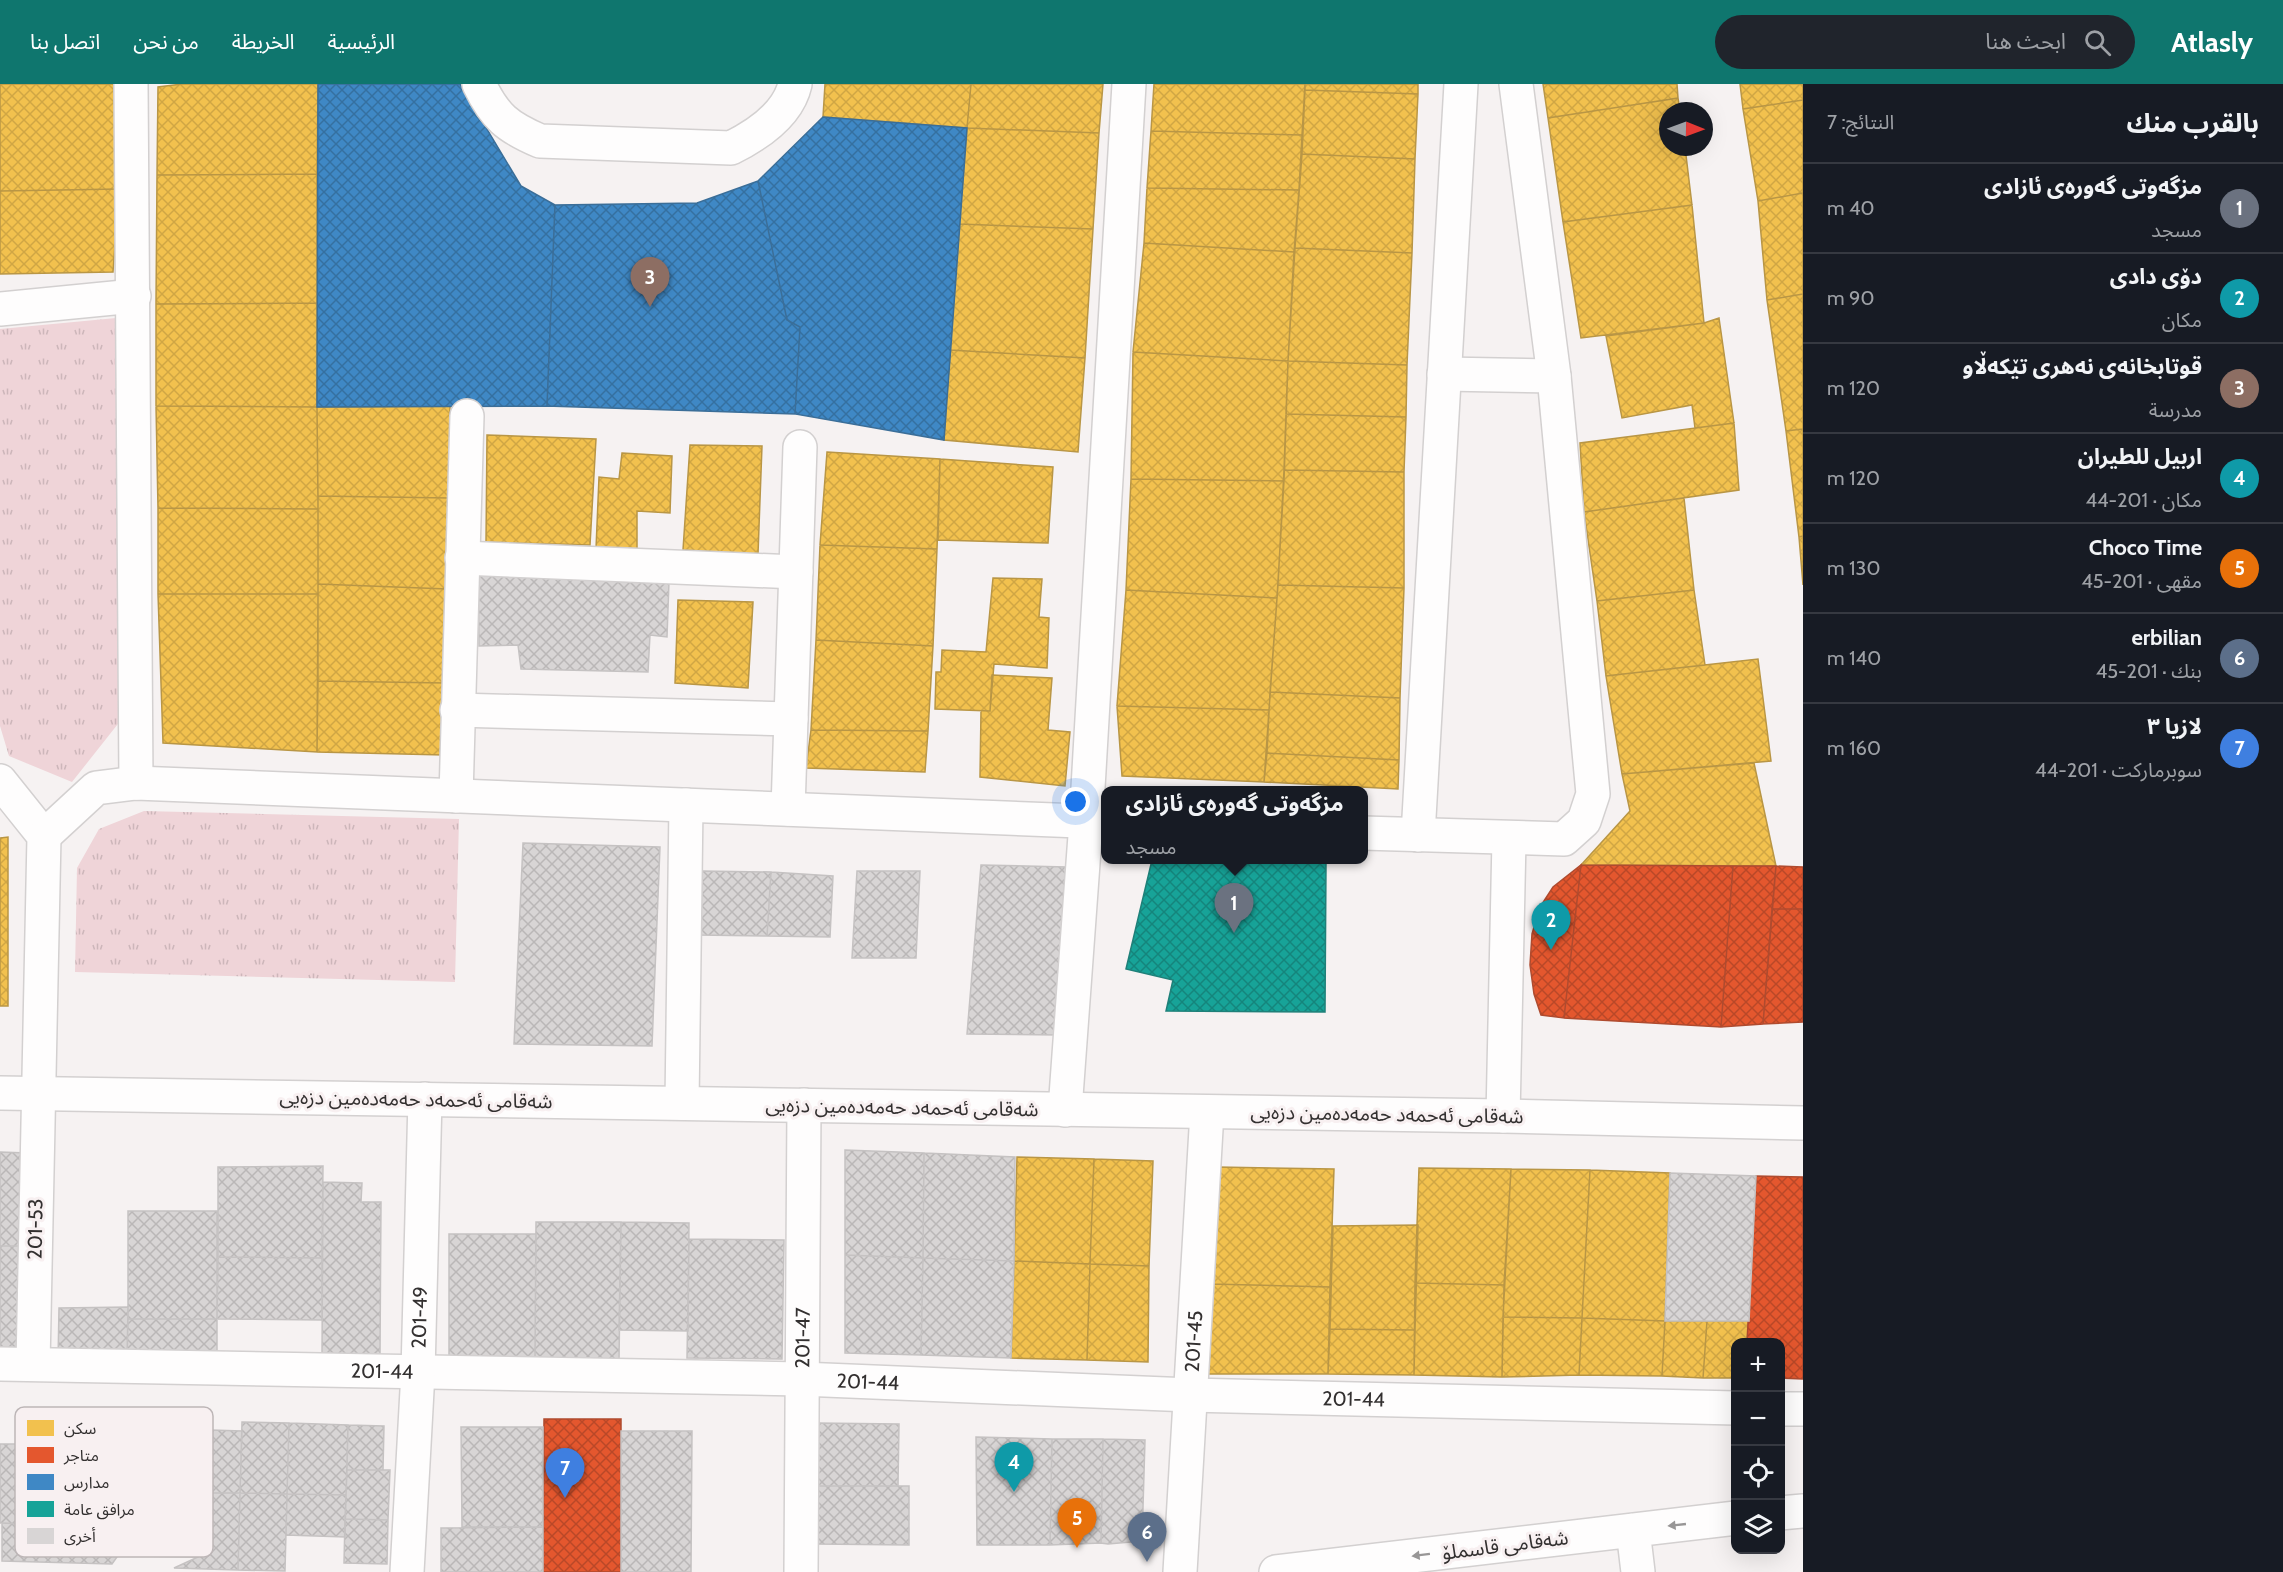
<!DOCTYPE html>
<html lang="ar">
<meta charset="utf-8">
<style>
body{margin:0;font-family:Cabin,"Noto Sans Arabic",sans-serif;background:#20242c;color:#f1f3f6;direction:rtl}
.controls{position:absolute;right:18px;bottom:18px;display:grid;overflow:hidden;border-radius:12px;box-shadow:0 6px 24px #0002}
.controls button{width:54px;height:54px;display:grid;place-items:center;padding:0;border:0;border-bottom:2px solid #363941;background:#171b24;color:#f1f3f6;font:30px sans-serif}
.compass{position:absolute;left:1659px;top:18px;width:54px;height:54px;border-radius:50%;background:#171b24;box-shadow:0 6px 24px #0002;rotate:91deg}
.you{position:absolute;left:1076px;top:718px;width:21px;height:21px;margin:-15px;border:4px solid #fff;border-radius:50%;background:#1a73e8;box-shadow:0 0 0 9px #1a73e833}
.badge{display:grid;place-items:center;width:39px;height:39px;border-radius:50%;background:#0f766e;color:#fff;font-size:20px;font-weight:700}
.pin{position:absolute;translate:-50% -50px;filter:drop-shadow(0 2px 3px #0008)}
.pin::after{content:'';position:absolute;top:32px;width:21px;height:18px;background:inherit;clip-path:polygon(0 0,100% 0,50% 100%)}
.popup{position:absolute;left:1101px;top:702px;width:267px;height:78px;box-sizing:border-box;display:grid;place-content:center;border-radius:12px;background:#171b24;filter:drop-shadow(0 2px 4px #0005);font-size:20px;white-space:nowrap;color:#9ea1a6}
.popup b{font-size:22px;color:#f1f3f6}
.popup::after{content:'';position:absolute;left:50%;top:100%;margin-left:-12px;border:12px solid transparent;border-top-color:#171b24}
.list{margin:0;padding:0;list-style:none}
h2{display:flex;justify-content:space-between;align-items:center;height:78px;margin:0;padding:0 24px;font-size:26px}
h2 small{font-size:20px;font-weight:400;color:#9ea1a6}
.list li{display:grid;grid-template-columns:39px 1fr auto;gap:18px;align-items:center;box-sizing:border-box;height:90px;padding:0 24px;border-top:2px solid #363941}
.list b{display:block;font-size:22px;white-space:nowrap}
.list p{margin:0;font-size:20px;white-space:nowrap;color:#9ea1a6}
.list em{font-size:20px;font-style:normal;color:#9ea1a6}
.icon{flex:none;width:33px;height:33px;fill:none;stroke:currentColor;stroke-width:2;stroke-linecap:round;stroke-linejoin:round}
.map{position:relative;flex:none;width:1803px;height:1488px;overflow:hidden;direction:ltr}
header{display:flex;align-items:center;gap:36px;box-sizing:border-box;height:84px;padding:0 30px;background:#0f766e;color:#fff}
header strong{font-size:28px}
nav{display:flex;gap:33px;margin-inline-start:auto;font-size:21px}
.search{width:420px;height:54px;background:#20242c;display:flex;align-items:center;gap:15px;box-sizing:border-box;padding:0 21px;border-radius:33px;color:#9ea1a6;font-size:22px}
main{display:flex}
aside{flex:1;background:#171b24}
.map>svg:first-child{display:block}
</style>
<header>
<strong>Atlasly</strong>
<div class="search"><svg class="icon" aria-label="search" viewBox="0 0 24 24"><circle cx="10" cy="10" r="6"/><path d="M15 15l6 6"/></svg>ابحث هنا</div>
<nav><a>الرئيسية</a><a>الخريطة</a><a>من نحن</a><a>اتصل بنا</a></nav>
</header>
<main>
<aside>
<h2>بالقرب منك<small>النتائج: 7</small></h2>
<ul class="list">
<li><span class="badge" style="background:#6b7280">1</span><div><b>مزگەوتی گەورەی ئازادی</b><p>مسجد</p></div><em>40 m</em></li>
<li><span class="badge" style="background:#0f9aa8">2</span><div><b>دۆى دادى</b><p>مكان</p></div><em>90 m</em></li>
<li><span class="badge" style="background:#8d6e63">3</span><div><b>قوتابخانه‌ی نه‌هری تێكه‌ڵاو</b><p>مدرسة</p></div><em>120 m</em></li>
<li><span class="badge" style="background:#0f9aa8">4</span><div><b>اربيل للطيران</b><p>مكان · 201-44</p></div><em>120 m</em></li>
<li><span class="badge" style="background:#e8710a">5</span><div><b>Choco Time</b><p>مقهى · 201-45</p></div><em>130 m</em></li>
<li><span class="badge" style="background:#5c6f8a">6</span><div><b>erbilian</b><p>بنك · 201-45</p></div><em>140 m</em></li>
<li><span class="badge" style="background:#3f7fe0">7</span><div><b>لازیا ٣</b><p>سوبرماركت · 201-44</p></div><em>160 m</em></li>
</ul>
</aside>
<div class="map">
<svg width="1803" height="1488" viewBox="0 0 1803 1488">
<defs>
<pattern id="grass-tufts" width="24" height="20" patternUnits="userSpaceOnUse" patternTransform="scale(1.5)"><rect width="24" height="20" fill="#efd4d8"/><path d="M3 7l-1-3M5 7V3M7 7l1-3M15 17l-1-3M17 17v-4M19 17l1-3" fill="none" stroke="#cdb6ba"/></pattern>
<pattern id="homes-cross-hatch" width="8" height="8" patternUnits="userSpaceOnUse" patternTransform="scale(1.5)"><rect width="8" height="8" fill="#f2c14e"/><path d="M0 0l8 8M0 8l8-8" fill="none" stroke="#d0a644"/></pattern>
<pattern id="shops-cross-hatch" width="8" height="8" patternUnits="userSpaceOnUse" patternTransform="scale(1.5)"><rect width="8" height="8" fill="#e4572e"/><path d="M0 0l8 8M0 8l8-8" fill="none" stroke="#b94828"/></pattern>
<pattern id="schools-cross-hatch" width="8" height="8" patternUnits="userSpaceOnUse" patternTransform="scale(1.5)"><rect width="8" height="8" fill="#3f88c5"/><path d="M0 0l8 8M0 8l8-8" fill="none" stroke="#3570a0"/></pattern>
<pattern id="public-cross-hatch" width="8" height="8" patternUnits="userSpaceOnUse" patternTransform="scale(1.5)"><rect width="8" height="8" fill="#17a398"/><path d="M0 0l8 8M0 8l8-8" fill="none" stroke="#15857c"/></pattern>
<pattern id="building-cross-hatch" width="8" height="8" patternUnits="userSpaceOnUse" patternTransform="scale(1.5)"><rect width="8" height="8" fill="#d8d5d5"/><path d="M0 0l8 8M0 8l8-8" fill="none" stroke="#bab7b7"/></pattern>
</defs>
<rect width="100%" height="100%" fill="#f6f2f2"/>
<path fill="url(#grass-tufts)" d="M116,234l9,397 -53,67 -63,-26 -9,-30v-397z
M144,727l315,8 -4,163 -380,-10 2,-104 22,-39z"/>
<path fill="url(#homes-cross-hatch)" stroke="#b99645" stroke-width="1.5" d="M0,0h119v105l-119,2z
M182,0h136l-1,90 -160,1 1,-88z
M825,0h146l-4,44 -144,-11z
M971,0h132l-4,49 -132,-5z
M1154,0h151l-3,51 -151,-4z
M1305,0h113v10l-113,-4z
M1543,0h134l1,14 -130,20z
M1740,0h63v16l-60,9z
M1305,6l113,4 -3,65 -113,-5z
M1678,14l2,13h-12v36h17l7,58 -129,17 -15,-104z
M1803,16v93l-45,8 -15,-92z
M967,44l132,5 -6,96 -134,-5z
M1151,47l151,4 -3,55 -152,-2z
M1302,70l113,5 -3,94 -117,-5z
M317,90v129l-161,1 1,-129z
M1147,104l152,2 -5,62 -150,-9z
M119,105l-6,83 -113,2v-83z
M1803,109v101l-36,6 -9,-99z
M1692,121l12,118 -123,15 -18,-116z
M959,140l134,5 -8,129 -135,-8z
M1144,159l150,9 -6,109 -155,-9z
M1295,164l117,5 -5,112 -119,-4z
M1803,210v135l-17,2 -19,-131z
M317,219v104l-161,-1v-102z
M1719,234l15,105 -39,5 -3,-23 -70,13 -16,-82 98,-13z
M950,266l135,8 -7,94 -134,-12z
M1133,268l155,9 -4,120 -153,-2z
M1288,277l119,4 -1,52 -120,-3z
M156,322l161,1 1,102 -160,-1z
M450,322l-1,92 -131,-2 -1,-89z
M1286,330l120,3 -2,55 -120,-2z
M1734,339l5,67 -155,22 -4,-69z
M1803,345v107l-4,1 -13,-106z
M487,351l109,4 -6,106 -104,-3z
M690,361l72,1 -4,108 -75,-4z
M827,368l113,7 -3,90 -117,-4z
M622,369l50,3 -2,57 -33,-2v41l-41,-3 3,-72 20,2z
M940,375l113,8 -5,76 -110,-3z
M1284,386l120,2v116l-126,-3z
M1131,395l153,2 -7,117 -151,-8z
M318,412l131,2 -2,91 -129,-5z
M1684,414l10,92 -97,11 -13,-89z
M158,424l160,1v85h-160z
M1803,452v49l-4,-48z
M820,461l117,4 -4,97 -117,-6z
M993,494l49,1 -3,38 10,1 -2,50 -53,-4 -4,47 -55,-2 1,-37h5l1,-22 44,2z
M318,500l129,5 -1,94 -128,-2z
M1278,501l126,3 -4,110 -130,-6z
M1126,506l151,8 -8,112 -152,-4z
M1694,506l11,75 -99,11 -9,-75z
M158,510h160l-1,158 -154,-9z
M678,516l75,2 -5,86 -73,-5z
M816,556l117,6 -5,85 -117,-1z
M1758,575l13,102 -149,13 -16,-98z
M992,591l60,3 -4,52 22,2 -5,54 -85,-9 1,-66h9z
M318,597l128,2 -2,72 -127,-3z
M1270,608l130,6 -1,62 -132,-7z
M1117,622l152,4 -5,72 -142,-6z
M811,646l117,1 -3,41 -119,-4z
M1267,669l132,7 -1,29 -134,-7z
M1754,679l22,103 -195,-1 49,-54 -8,-37z
M8,753v169h-8v-168z
M1017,1073l77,2 -4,105 -76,-3z
M1094,1075l59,2 -4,105 -59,-2z
M1217,1083l117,2 -4,118 -118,-3z
M1419,1084l92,1 -7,116 -89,-2z
M1511,1085l79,1 -8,148 -79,-1z
M1590,1086l80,3 -5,148 -83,-3z
M1418,1141l-3,105 -85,-1 3,-103z
M1014,1177l76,3 -3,96 -76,-2z
M1090,1180l59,2 -1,96 -61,-2z
M1415,1199l89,2 -2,92 -88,-2z
M1212,1200l118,3 -2,87h-121z
M1503,1233l79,1 -3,57 -77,2z
M1582,1234l83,3 -3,55 -83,-1z
M1665,1237h42l-4,57 -41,-2z
M1707,1237h42l-2,21h-11v36h-33z
M1330,1245l85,1 -1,45 -86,-1z"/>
<path fill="url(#shops-cross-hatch)" stroke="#af4b2f" stroke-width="1.5" d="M1581,781l152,1 -12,161 -157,-9z
M1581,781l-17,153 -23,-3 -7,-21 -4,-29 2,-31 8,-27 13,-20z
M1733,782h43l-13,158 -42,3z
M1776,782l27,1v42h-31z
M1772,825h31v113l-40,2z
M1756,1092l47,1v202l-23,-1v-36h-33z
M544,1335h77v153h-78z"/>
<path fill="url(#schools-cross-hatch)" stroke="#3b6e98" stroke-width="1.5" d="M318,0h142l61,102 34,19 -8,201 -230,1z
M823,33l144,11 -23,312 -149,-26 5,-87 -13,-7 -29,-139z
M758,97l29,139 13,7 -5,87 -248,-8 8,-201 142,-2z"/>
<path fill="url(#public-cross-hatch)" stroke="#1f8079" stroke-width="1.5" d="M1152,776l174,3 -1,149 -159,-1 7,-31 -47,-11z"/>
<path fill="url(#building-cross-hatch)" stroke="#c5c2c2" stroke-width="1.5" d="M478,490l191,8 -2,55 -17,-2 -2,37 -127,-3 -3,-24 -39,1z
M523,759l137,4 -8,199 -138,-2z
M981,781l85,2 -8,168 -91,-1z
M702,787l69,1 -4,64 -68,-1z
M857,787h63l-4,87h-64z
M771,788l62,4 -3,61 -63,-1z
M845,1066l79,3 -1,105 -78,-3z
M0,1068l27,1 -3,93h-24z
M924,1069l91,4 -1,104 -91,-3z
M323,1082l-1,92 -104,-1v-90z
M1670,1089l86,3 -7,145h-84z
M323,1098l39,1 -1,19h20l-1,154 -58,-1z
M128,1127h89v108h-89z
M536,1138h85l-2,139 -84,-1z
M621,1138l68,1 -1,108 -69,-1z
M449,1150h87l-1,126h-86z
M689,1155l95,1 -2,119 -95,-1z
M0,1162h24l-2,106 -22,-1z
M845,1171l78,3 -2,97 -76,-2z
M218,1173l104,1v62l-105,-1z
M923,1174l91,3 -3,97 -90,-3z
M128,1223l-1,54h-69l1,-53z
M128,1235h89v43l-90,-1z
M242,1338l47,1 -2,71 -47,-1z
M289,1339l59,2 -2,70 -59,-1z
M817,1339l82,1 -1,62h-81z
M348,1341l36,1 -1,44h-36z
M461,1343h82v100h-81z
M116,1344l62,1 22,64 -63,-2 -22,-44z
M178,1345l64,2 -2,62h-40z
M621,1347h71l-1,141h-70z
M976,1353l76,2 -2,106h-73z
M1052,1355h51l-2,104 -51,2z
M1103,1355l42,1 -3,101 -34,3 -7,-1z
M0,1360h26l-2,80 -24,-1z
M26,1360l89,3 22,82 -113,-5z
M347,1386h43l-2,50 -43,-1z
M817,1402h92v59l-93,-1z
M137,1407l63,2 -2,64 -62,-1z
M200,1409h40l-2,77 -64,-2 24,-11z
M240,1409l47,1 -2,77 -47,-1z
M287,1410l59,1 -1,42 -59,-2z
M345,1435l43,1 -1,44 -43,-1z
M2,1439l135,6 -25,35 -110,-3z
M543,1443v45h-102v-44z"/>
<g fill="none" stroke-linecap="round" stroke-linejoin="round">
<defs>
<g id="minor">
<path d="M131,0l5,699"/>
<path d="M479,0c16,33 28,43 61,57l191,7c26,-13 57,-33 64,-64"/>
<path d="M0,225l134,-13"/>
<path d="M1444,290l110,2"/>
<path d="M462,474l334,14"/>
<path d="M457,626l334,9"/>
<path d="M0,697l44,55 -11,528"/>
<path d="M456,712l11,-380"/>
<path d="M788,725l12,-362"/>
<path d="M1363,749l201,6 20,-18 9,-27 -39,-418 -38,-292"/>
<path d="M1418,751l43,-751"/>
<path d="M44,752l52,-48 40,-5 969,39"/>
<path d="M0,1009l1503,23 300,7"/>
<path d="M682,1019l4,-298"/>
<path d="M1065,1026l21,-288 43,-738"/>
<path d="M1503,1032l6,-277"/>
<path id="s1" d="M0,1280l801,15 389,16 546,13"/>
<path d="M1780,1325h23"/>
<path id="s2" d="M407,1488l11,-200 7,-273"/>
<path id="s3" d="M801,1488l3,-467"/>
<path id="s4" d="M1180,1488l27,-460"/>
</g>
<path id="major" d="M1780,1429l23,-2
M1633,1446l5,42
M1276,1488l460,-54"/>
</defs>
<use href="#minor" stroke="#d3d0d0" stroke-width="36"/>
<use href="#major" stroke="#d3d0d0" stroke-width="36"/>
<use href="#minor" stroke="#fefdfd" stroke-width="33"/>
<use href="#major" stroke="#fefdfd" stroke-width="33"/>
</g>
<defs><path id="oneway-solid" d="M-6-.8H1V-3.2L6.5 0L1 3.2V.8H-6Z" transform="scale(1.5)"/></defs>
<g fill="#989696">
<use href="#oneway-solid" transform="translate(1677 1441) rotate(174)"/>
<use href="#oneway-solid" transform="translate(1421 1471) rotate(173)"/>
</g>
<g text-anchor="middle" stroke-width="6" stroke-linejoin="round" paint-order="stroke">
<g font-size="20" fill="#333030" stroke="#f8f0f1">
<text transform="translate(416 1015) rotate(1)" y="7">شەقامی ئەحمەد حەمەدەمین دزەیی</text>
<text transform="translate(902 1023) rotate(1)" y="7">شەقامی ئەحمەد حەمەدەمین دزەیی</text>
<text transform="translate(1387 1030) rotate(1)" y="7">شەقامی ئەحمەد حەمەدەمین دزەیی</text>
<text transform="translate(35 1145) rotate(-89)" y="7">201-53</text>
<text dy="7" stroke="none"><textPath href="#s2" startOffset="255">201-49</textPath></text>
<text dy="7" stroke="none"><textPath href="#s3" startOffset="234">201-47</textPath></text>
<text dy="7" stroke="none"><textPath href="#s4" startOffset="231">201-45</textPath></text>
<text dy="7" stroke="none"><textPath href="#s1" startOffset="382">201-44</textPath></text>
<text dy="7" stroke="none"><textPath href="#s1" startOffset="868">201-44</textPath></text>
<text dy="7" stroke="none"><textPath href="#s1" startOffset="1354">201-44</textPath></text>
<text transform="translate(1505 1461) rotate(-7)" y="7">شەقامی قاسملۆ</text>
</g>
</g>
<rect x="15" y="1323" width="198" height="150" rx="9" fill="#f8f0f1" stroke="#bdb6b7" stroke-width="1.5"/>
<rect x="27" y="1336" width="27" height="16" fill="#f2c14e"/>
<rect x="27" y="1363" width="27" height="16" fill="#e4572e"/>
<rect x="27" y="1390" width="27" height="16" fill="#3f88c5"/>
<rect x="27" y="1417" width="27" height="16" fill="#17a398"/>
<rect x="27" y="1444" width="27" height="16" fill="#d8d5d5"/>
<g font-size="16" fill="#333030">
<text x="64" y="1350">سكن</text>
<text x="64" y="1377">متاجر</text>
<text x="64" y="1404">مدارس</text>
<text x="64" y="1431">مرافق عامة</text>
<text x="64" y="1458">أخرى</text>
</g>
</svg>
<div class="controls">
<button>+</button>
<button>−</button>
<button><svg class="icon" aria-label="locate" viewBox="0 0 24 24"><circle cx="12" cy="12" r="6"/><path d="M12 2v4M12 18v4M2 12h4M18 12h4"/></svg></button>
<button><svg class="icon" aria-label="layers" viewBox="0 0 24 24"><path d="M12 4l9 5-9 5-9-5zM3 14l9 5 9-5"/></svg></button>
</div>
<svg class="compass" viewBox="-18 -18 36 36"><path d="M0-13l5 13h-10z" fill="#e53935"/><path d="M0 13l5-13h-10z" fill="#9ea1a6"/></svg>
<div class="you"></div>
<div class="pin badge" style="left:1234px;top:849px;background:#6b7280">1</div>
<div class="popup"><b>مزگەوتی گەورەی ئازادی</b>مسجد</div>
<div class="pin badge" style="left:1551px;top:866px;background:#0f9aa8">2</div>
<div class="pin badge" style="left:650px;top:223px;background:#8d6e63">3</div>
<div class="pin badge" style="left:1014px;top:1408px;background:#0f9aa8">4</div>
<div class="pin badge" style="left:1077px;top:1464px;background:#e8710a">5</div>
<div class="pin badge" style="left:1147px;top:1478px;background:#5c6f8a">6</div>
<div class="pin badge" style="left:565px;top:1414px;background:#3f7fe0">7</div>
</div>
</main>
